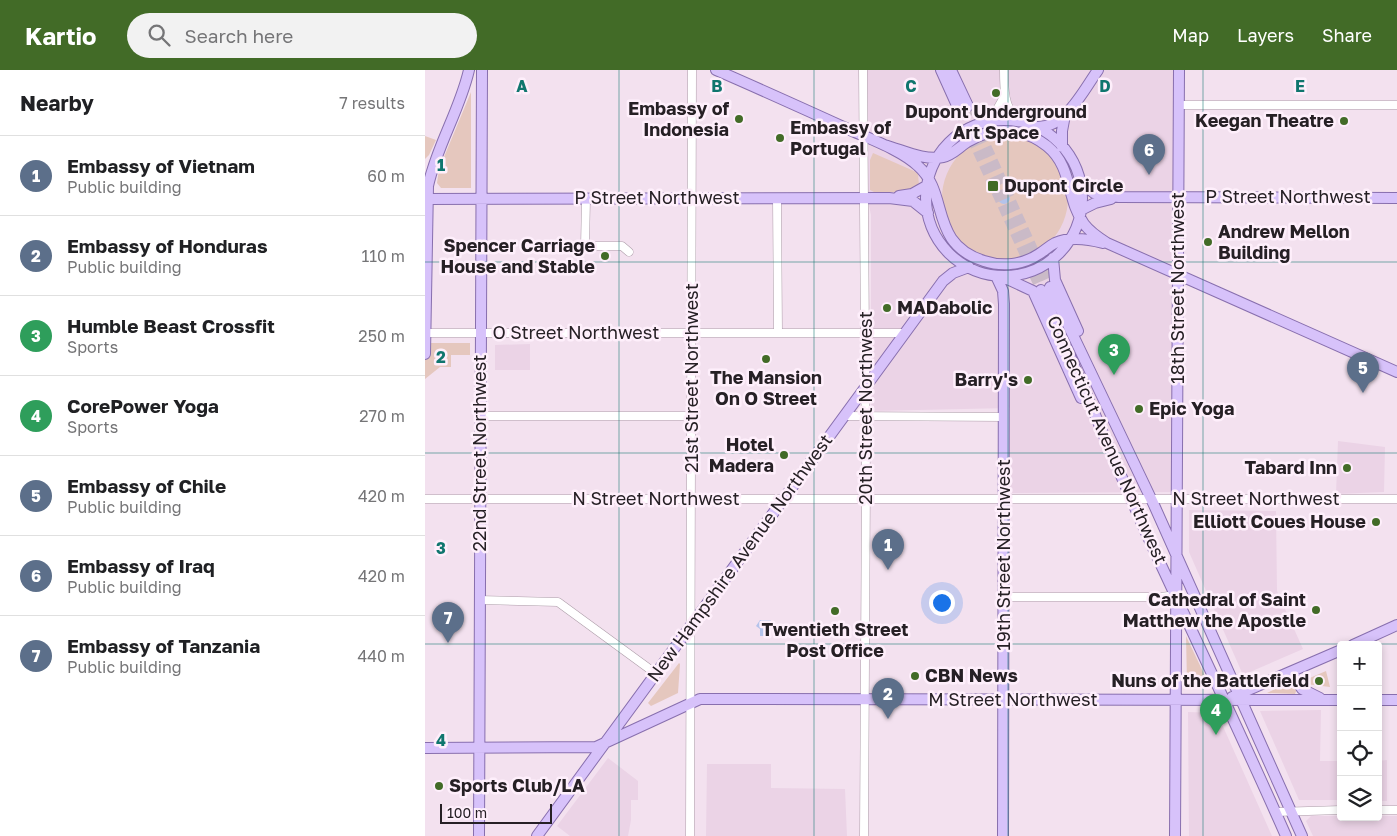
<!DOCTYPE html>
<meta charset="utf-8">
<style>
body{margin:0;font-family:"Golos Text",sans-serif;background:#f2f2f2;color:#202124}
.controls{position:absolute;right:15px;bottom:15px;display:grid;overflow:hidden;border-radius:5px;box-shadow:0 2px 8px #0003}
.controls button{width:45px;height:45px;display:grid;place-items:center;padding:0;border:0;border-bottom:1px solid #e0e0e0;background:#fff;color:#202124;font:25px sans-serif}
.scale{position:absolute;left:15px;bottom:12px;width:112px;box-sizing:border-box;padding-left:5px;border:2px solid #262025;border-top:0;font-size:14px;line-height:18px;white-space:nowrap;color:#262025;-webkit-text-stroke:4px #feeffb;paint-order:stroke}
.you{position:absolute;left:516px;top:532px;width:18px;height:18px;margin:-12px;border:4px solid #fff;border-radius:50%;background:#1a73e8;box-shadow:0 0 0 8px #1a73e833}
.badge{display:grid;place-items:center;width:32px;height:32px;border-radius:50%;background:#426b27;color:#fff;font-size:16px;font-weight:700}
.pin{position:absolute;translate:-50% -41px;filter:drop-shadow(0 1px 2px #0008)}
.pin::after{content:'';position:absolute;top:26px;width:18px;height:15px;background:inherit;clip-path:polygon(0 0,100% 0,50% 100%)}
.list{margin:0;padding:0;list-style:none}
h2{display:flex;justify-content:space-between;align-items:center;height:65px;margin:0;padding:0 20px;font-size:21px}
h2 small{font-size:16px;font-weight:400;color:#757577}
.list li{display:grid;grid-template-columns:32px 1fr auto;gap:15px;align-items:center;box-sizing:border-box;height:80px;padding:0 20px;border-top:1px solid #e0e0e0}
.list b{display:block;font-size:19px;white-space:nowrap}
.list p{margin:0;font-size:16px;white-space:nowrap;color:#757577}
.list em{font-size:16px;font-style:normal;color:#757577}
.icon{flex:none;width:28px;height:28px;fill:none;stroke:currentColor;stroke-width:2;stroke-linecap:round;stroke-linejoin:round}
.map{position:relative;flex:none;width:972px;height:766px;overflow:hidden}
header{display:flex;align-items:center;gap:30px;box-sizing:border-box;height:70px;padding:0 25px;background:#426b27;color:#fff}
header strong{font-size:24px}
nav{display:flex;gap:28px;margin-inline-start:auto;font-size:18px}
.search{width:350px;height:45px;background:#f2f2f2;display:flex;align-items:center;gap:12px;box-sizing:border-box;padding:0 18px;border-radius:28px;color:#757577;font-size:19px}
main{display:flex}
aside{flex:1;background:#fff}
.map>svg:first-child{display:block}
</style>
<header>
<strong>Kartio</strong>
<div class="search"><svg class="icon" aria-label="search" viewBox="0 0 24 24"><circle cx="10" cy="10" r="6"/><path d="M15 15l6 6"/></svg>Search here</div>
<nav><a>Map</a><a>Layers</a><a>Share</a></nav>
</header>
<main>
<aside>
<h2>Nearby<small>7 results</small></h2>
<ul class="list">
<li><span class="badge" style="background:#5c6f8a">1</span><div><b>Embassy of Vietnam</b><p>Public building</p></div><em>60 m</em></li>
<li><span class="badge" style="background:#5c6f8a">2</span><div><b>Embassy of Honduras</b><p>Public building</p></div><em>110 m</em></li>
<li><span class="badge" style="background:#2e9e5b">3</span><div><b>Humble Beast Crossfit</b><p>Sports</p></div><em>250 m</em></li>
<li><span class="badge" style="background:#2e9e5b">4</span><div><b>CorePower Yoga</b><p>Sports</p></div><em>270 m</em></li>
<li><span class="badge" style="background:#5c6f8a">5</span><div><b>Embassy of Chile</b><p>Public building</p></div><em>420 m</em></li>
<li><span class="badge" style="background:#5c6f8a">6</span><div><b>Embassy of Iraq</b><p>Public building</p></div><em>420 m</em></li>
<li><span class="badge" style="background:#5c6f8a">7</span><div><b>Embassy of Tanzania</b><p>Public building</p></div><em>440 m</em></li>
</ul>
</aside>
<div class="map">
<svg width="972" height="766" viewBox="0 0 972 766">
<rect width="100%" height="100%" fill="#f3e1ef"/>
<path fill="#ebd3e6" d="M438,0h316l-2,422 -168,1 1,-85 -139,3v-196l-6,-28z
M105,274v26h-35v-25z
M913,371l47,6 -1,45 -48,2z
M764,440l87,1 1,80 26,58 -60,26 -54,-123z
M896,640l-1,51h21v39h-42l-39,-89z
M763,642l29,1 55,123h-83z
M183,688l30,23v19h-7v20l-3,16h-58l-13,-10z
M962,690v41h-9v-40z
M282,694h64v24l74,1 2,47h-141z
M886,746h86v20h-84l-7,-15z"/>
<path fill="#e5c7be" d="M46,22v96h-30l-4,-5 2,-14z
M517 128a63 63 0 1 1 126 0a63 63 0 1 1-126 0Z
M0,66l11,4 -7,15 -4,4z
M448,83l41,18 4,3 1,11 -7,7h-38l-4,-2v-30z
M0,273h45v12h-19v12h-11l-15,12z
M761,566l20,42 -1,5h-18z
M254,593l1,1 -2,29 -27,13 -3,-3z
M901,601l4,16 -24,-3 -1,-4z
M865,612l7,7 -2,5 -28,-1z"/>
<path fill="#b4c3eb" d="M573 128a6 6 0 1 1 12 0a6 6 0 1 1-12 0Z
M335,550h11l-2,16h-9v-7l-4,-3z"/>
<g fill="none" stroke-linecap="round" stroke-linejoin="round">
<path stroke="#cabac7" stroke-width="10" stroke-dasharray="10 5" stroke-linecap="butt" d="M543,36l82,181
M534,40l82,180"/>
<defs>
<path id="minor" d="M438,0l3,410 -2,356
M579,0c0,21 0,36 14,52
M754,35h218
M559,53l12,-12 8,-14
M352,128l1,135
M161,129l-1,47h37l7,6
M2,263h478
M55,346h212
M420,346l159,1
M0,429h972
M579,527h157l15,-2
M54,530l79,2 97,71
M953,740h19
M850,742l66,-2
M265,766l2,-766"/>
<path id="major" d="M291,0c44,19 88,39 132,59 22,10 53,21 70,37 32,28 10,77 66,95 18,6 39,4 55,-7 5,-3 10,-8 16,-11 14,-6 33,-4 48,0
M516,0l18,40
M526,0l17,36
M501 128a78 78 0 1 1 156 0a78 78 0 1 1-156 0Z
M611,57c29,2 47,-36 62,-57
M459,75c19,5 39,16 59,12 10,-2 17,-11 26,-16 25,-15 55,-13 78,5 26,21 19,53 37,78 6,8 15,14 23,19l290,129
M637,77v-16l3,-16
M656,113l13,10 25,4 278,1
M474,126l13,-2 16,-9
M0,129l464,-1 24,3 15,12
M656,140l14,-7 16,-4
M628,188l2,22 23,51
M571,206l7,15 1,13 -1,532
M578,207l30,14 48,107
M625,217l104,218 148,331
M616,220c37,82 70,165 107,247 46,99 94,199 138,299
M0,284l3,-168c9,-41 32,-76 41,-116
M928,575l44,-20
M867,602l10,17 18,9
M807,627l109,-47
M953,630h19
M0,678l171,-1 104,-48 641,1
M54,766l3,-766
M112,766l406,-555 10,-8 16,-6
M750,766l4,-766"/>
</defs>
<use href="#minor" stroke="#ad9da9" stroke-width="9"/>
<use href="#major" stroke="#886fae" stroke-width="12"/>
<use href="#minor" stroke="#fff" stroke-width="8"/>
<use href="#major" stroke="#d7c2fa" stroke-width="10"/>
</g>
<path fill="none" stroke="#0f766e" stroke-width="1" stroke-opacity="0.55" d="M194,0v766M389,0v766M583,0v766M778,0v766M0,192h972M0,383h972M0,574h972"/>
<g fill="#426b27" stroke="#feeffb" stroke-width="2">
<circle cx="571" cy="23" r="5"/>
<circle cx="314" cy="49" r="5"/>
<circle cx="919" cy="51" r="5"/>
<circle cx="355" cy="68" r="5"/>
<rect x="562" y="110" width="12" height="12" rx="2.5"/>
<circle cx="783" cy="172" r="5"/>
<circle cx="180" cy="186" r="5"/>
<circle cx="462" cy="238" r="5"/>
<circle cx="341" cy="289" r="5"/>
<circle cx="603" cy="310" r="5"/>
<circle cx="714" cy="339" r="5"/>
<circle cx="359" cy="385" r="5"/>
<circle cx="922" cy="398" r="5"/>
<circle cx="951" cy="452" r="5"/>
<circle cx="891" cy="540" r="5"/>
<circle cx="410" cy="541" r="5"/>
<circle cx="490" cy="606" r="5"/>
<circle cx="894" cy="611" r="5"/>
<circle cx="14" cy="716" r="5"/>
</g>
<g text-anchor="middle" stroke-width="5" stroke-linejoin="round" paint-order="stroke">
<g font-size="18" font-weight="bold" fill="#262025" stroke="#feeffb" text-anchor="end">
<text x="304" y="45">Embassy of<tspan x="304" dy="21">Indonesia</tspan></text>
<text x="571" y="48" text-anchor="middle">Dupont Underground<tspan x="571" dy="21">Art Space</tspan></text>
<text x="909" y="57">Keegan Theatre</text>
<text x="365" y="64" text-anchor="start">Embassy of<tspan x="365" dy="21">Portugal</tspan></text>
<text x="579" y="122" text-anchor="start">Dupont Circle</text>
<text x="793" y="168" text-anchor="start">Andrew Mellon<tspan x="793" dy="21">Building</tspan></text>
<text x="170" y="182">Spencer Carriage<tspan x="170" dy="21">House and Stable</tspan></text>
<text x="472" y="244" text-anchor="start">MADabolic</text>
<text x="341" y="314" text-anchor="middle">The Mansion<tspan x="341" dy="21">On O Street</tspan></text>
<text x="593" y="316">Barry's</text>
<text x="724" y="345" text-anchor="start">Epic Yoga</text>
<text x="349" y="381">Hotel<tspan x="349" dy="21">Madera</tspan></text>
<text x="912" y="404">Tabard Inn</text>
<text x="941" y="458">Elliott Coues House</text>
<text x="881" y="536">Cathedral of Saint<tspan x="881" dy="21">Matthew the Apostle</tspan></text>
<text x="410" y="566" text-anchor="middle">Twentieth Street<tspan x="410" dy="21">Post Office</tspan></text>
<text x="500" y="612" text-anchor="start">CBN News</text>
<text x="884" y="617">Nuns of the Battlefield</text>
<text x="24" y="722" text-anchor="start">Sports Club/LA</text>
</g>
<g font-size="18" fill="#262025" stroke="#feeffb">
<text x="863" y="133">P Street Northwest</text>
<text x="232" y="134">P Street Northwest</text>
<text transform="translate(753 218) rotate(-90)" y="6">18th Street Northwest</text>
<text x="151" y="269">O Street Northwest</text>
<text transform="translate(267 308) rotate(-90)" y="6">21st Street Northwest</text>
<text transform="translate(441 338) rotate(-90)" y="6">20th Street Northwest</text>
<text transform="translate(682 370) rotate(66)" y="6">Connecticut Avenue Northwest</text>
<text transform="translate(55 383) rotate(-90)" y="6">22nd Street Northwest</text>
<text x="231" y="435">N Street Northwest</text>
<text x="831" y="435">N Street Northwest</text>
<text transform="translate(579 485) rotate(-90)" y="6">19th Street Northwest</text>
<text transform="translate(315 488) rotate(-54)" y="6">New Hampshire Avenue Northwest</text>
<text x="588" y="636">M Street Northwest</text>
</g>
</g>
<g font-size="16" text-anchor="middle" font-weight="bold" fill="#0f766e" stroke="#feeffb" stroke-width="5" stroke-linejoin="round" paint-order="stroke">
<text x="97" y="22">A</text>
<text x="292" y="22">B</text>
<text x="486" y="22">C</text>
<text x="680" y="22">D</text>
<text x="875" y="22">E</text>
<text x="16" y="101">1</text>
<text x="16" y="293">2</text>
<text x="16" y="484">3</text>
<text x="16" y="676">4</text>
</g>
</svg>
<div class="controls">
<button>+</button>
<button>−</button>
<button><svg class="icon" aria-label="locate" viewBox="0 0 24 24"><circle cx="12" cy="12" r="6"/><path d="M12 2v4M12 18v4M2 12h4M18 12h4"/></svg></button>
<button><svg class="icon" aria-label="layers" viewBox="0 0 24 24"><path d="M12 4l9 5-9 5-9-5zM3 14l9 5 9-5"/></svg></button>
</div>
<div class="scale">100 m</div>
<div class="you"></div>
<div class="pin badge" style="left:463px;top:500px;background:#5c6f8a">1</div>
<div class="pin badge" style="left:463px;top:649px;background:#5c6f8a">2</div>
<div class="pin badge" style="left:689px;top:305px;background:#2e9e5b">3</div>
<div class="pin badge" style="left:791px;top:665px;background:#2e9e5b">4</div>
<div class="pin badge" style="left:938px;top:323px;background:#5c6f8a">5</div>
<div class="pin badge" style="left:724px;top:105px;background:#5c6f8a">6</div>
<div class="pin badge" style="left:23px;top:573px;background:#5c6f8a">7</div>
</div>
</main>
